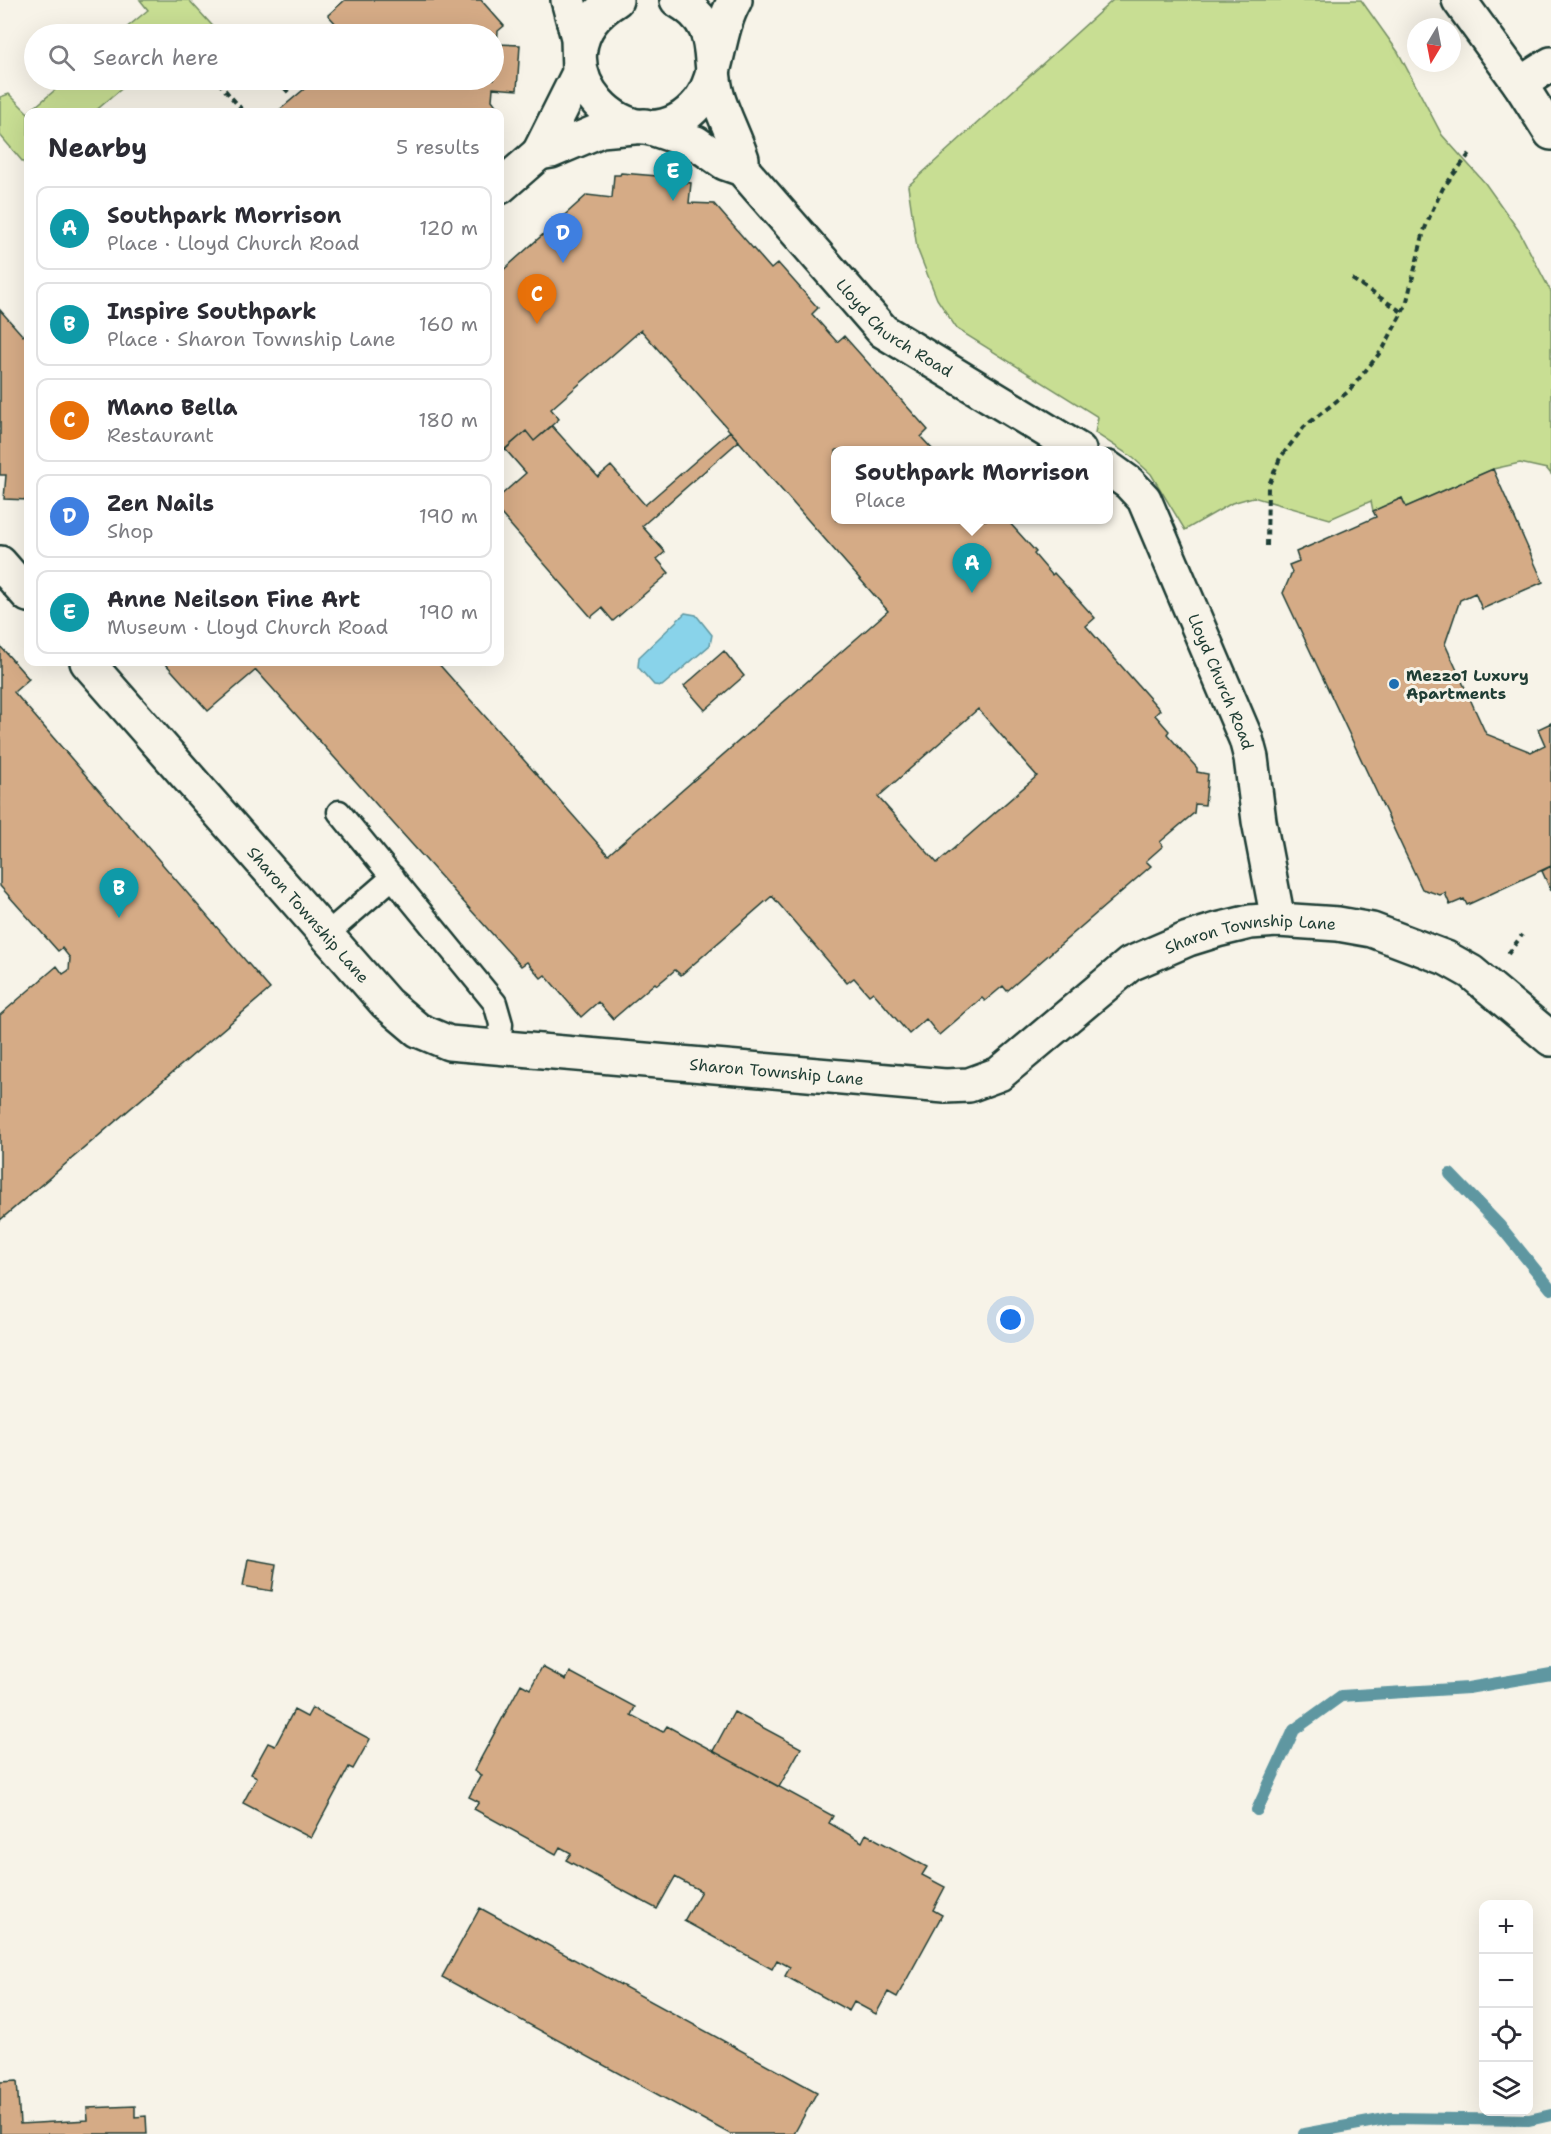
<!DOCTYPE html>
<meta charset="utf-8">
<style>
body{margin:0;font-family:"Shantell Sans",sans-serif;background:#f7f7f7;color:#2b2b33}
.controls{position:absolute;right:18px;bottom:18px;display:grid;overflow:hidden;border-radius:12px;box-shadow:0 6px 24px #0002}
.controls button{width:54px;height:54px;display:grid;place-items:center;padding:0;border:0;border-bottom:2px solid #e1e1e2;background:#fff;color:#2b2b33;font:30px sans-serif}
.compass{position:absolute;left:1407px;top:18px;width:54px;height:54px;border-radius:50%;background:#fff;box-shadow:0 6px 24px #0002;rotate:190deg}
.you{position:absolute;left:1011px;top:1320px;width:21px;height:21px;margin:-15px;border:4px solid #fff;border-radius:50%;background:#1a73e8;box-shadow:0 0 0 9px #1a73e833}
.badge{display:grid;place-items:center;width:39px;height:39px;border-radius:50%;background:#1f6fb2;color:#fff;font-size:20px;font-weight:700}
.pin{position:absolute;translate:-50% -50px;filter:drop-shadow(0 2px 3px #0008)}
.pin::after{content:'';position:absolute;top:32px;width:21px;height:18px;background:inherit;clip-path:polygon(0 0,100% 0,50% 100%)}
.popup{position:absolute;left:831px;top:446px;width:282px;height:78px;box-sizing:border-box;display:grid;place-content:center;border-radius:12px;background:#fff;filter:drop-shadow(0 2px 4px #0005);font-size:20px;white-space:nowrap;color:#7c7c81}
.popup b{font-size:22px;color:#2b2b33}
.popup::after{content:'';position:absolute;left:50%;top:100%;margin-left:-12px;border:12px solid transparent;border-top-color:#fff}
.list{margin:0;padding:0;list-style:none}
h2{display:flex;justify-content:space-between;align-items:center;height:78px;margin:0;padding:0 24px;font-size:26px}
h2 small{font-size:20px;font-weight:400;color:#7c7c81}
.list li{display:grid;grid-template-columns:39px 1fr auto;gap:18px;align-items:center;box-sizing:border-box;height:84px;margin:0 12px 12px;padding:0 12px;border:2px solid #e1e1e2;border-radius:12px}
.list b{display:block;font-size:22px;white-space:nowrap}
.list p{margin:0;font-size:20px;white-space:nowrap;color:#7c7c81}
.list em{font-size:20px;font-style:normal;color:#7c7c81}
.icon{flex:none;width:33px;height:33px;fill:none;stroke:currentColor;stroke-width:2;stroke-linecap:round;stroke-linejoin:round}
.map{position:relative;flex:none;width:1551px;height:2134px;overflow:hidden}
.search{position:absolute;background:#fff;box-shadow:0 6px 24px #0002;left:24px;top:24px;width:480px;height:66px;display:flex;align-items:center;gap:15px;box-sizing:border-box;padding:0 21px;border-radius:33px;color:#7c7c81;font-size:22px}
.panel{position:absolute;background:#fff;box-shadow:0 6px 24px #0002;left:24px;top:108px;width:480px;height:558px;border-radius:12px}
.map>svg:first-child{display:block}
</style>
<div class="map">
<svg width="1551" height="2134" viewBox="0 0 1551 2134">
<rect width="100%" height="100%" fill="#f7f3e8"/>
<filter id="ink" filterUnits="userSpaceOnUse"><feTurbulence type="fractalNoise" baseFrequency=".0167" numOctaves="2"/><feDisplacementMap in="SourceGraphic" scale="12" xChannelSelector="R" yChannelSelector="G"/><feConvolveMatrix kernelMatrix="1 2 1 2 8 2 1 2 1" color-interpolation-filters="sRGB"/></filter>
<g filter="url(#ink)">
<path fill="#c8de93" stroke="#748e64" stroke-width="1.5" d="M140,0h49l31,34h-101l29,-24z
M1113,0h248l37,52 44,83 43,48 34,48 32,61v182l-4,-5 -27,-6 -27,6 -87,38 -4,-9 -29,13 -2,-10 -41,18 -77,-22 -21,6 -47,27 -34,-56 -19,-17 -37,-24 3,-16 -141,-88 -20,-30 -20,-51 -9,-62z
M67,80h65l-38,32h-65z
M9,94l19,19v55l-28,-33v-38z"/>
<path fill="#89d3ea" stroke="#5f97a1" stroke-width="1.5" d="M685,613l11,2 16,20 -2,10 -48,41 -8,-1 -16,-18 1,-10z"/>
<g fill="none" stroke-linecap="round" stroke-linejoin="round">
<path stroke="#5f97a1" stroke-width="12" d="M1450,1174l50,52 51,63
M1257,1810l37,-80 47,-34 127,-8 83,-14
M1304,2134l87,-16 138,2 22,-5"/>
</g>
<path fill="#d5ab86" stroke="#1f3d34" stroke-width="1.5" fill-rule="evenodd" d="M345,0h136l23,26 -6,5 -1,13 23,1 -3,45 -24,-2 -1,12 6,8 -5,4h-216l38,-32h179v-46h-149l-17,-19z
M621,173l61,5v4l9,1 -2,20 25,1 57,65 7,-6 40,45 -6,6 25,28 7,-6 84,94 -7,7 12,13h-97v70h171l29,32 -2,2 18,21 2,-2 41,45 -9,8 74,84 -5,5 14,16 -2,3 30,34v4l11,2 -3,31 -10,-1 -1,9 -34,29 3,4 -17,15 5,5 -144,125 -4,-5 -18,15 -3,-3 -43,37 -13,-16 -17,15 -36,-42 -4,3 -15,-17 -7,5 -75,-87 -91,79 -6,-5 -18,15 -2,-2 -42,36 -15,-17 -17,15 -36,-42 -4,3 -14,-16 -6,4 -265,-296 -48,41 -44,-49h273l171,193 280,-244 -247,-281 -90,79 8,10 -25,22 -8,-10 -26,23v-181l87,-78 25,3 2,-23h6zM978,709l59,67 -100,87 -59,-66z
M0,310l23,26 5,-5v169l-24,-1 2,-24h-6z
M552,426l46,51 13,-11 34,39 85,-74 9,10 -97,85 23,26 -8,7 12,14 -56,48 -11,-13 -11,9 -91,-104v-17l26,-23 -21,-24 21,-18 8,10z
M1493,469l50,113 -61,27 -7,-16 -15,7 -15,44 41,90 45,18 14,-7 -7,-16 13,-6v143l-84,39 -3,-6 -14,6 -5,-12 -5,2 -18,-6 -139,-296 9,-21 -3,-7 10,-4 -3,-9 80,-35 -3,-6 29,-13 4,9z
M0,646l29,33 -15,13 256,297 -270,231v-205l57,-49 6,8 6,-4 1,-12 -8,-10 -4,3 -58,-65z
M724,651l20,25 -39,34 -21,-24z
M1551,866v25l-9,-20z
M248,1559l28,5 -4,27 -29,-5z
M542,1667l24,13 4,-8 65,35 -4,8 32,17 4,-6 166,90 -4,7 33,19 4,-8 61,33 -5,8 23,12 -12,23 9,5 -45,82 -9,-5 -12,22 -22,-12 -5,9 -64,-35 5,-9 -13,-7 -5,9 -88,-48 17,-30 -26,-14 -18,32 -91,-49 5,-7 -11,-6 -4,7 -82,-45 5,-7 -10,-5 12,-22 -7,-4 47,-87 9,5z
M312,1708l58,31 -17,30 -4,-2 -38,71 -68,-35 14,-26 -6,-3 17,-31 7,3 19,-36 13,7z
M734,1712l67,36 -22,39 -66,-36z
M480,1908l337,184 -23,42h-64l-288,-157z
M17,2081l3,43 68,-4 -1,-12 48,-2v11l11,-1 1,18h-147v-52z"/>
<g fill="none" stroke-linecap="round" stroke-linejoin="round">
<defs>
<path id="service" d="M339,812l156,191 6,21 -2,24
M326,935l67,-58"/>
<g id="minor">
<path id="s1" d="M568,0l10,38 1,35 -40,80 12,-2 50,-21 44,-4 51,17 29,20 17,6 141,162 196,119"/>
<path d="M616,0c-96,59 20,180 83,102 20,-25 17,-69 36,-102"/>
<path d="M677,0c47,27 28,57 41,98 7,21 17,40 24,61v10"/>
<path d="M1520,84l31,-20"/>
<path d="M500,187l39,-34"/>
<path id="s2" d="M1108,468l21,15 15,16 102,240 5,19 8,63 19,99"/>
<path d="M0,563l28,32"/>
<path id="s3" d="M87,662l299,341 32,27 31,13 496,43 24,-1 30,-11 131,-110 58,-25 29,-9 33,-8 28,-2 60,4 34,6 74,28 25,14 80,67"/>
</g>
<path id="tertiary" d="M1459,0l61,84 31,49"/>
</defs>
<use href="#service" stroke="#1f3d34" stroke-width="27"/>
<use href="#minor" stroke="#1f3d34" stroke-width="38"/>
<use href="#tertiary" stroke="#1f3d34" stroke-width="38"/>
<path stroke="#1f3d34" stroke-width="4" stroke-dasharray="6 4.5" stroke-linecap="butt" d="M277,80l14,15
M218,82l26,30
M1352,279l50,33
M1267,546l1,-59 12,-29 24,-31 45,-36 34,-42 23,-44 18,-74 8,-20 11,-23 28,-36
M1508,954l14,-19"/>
<use href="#service" stroke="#f7f3e8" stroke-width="22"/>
<use href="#minor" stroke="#f7f3e8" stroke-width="33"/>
<use href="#tertiary" stroke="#f7f3e8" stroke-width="33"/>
</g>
</g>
<circle fill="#1f6fb2" stroke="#f7f3e8" stroke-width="2" cx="1394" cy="684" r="6"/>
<g text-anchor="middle" stroke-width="6" stroke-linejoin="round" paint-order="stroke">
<g font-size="16" fill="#1f3d34" stroke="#f7f3e8">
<text dy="6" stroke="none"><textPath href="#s1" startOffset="603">Lloyd Church Road</textPath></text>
<text dy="6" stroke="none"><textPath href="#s2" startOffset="246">Lloyd Church Road</textPath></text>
<text dy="6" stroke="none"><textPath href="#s3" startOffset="336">Sharon Township Lane</textPath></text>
<text dy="6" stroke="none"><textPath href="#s3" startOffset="1380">Sharon Township Lane</textPath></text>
<text dy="6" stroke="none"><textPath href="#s3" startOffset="858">Sharon Township Lane</textPath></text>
</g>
<g font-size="16" font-weight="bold" fill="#1f3d34" stroke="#f7f3e8" text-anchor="start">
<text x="1406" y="681">Mezzo1 Luxury<tspan x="1406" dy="18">Apartments</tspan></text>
</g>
</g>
</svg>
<div class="controls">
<button>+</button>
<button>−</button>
<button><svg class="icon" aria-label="locate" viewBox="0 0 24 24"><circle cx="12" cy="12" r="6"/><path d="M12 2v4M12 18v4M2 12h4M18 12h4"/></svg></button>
<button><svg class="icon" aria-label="layers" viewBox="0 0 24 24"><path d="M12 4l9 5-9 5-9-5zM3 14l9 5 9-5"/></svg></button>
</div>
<svg class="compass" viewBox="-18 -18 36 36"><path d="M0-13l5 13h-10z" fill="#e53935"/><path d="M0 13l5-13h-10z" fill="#7c7c81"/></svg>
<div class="you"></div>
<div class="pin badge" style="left:972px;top:593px;background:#0f9aa8">A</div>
<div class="popup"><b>Southpark Morrison</b>Place</div>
<div class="pin badge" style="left:119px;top:918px;background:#0f9aa8">B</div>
<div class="pin badge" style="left:537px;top:324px;background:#e8710a">C</div>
<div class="pin badge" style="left:563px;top:263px;background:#3f7fe0">D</div>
<div class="pin badge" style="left:673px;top:201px;background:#0f9aa8">E</div>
<div class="search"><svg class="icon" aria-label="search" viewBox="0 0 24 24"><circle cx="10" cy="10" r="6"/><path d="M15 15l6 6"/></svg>Search here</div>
<section class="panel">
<h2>Nearby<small>5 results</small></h2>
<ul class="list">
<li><span class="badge" style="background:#0f9aa8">A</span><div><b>Southpark Morrison</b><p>Place · Lloyd Church Road</p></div><em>120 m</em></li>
<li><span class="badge" style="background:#0f9aa8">B</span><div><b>Inspire Southpark</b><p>Place · Sharon Township Lane</p></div><em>160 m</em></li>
<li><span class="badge" style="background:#e8710a">C</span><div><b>Mano Bella</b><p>Restaurant</p></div><em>180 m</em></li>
<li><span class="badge" style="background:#3f7fe0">D</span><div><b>Zen Nails</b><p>Shop</p></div><em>190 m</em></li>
<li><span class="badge" style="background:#0f9aa8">E</span><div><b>Anne Neilson Fine Art</b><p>Museum · Lloyd Church Road</p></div><em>190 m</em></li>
</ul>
</section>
</div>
